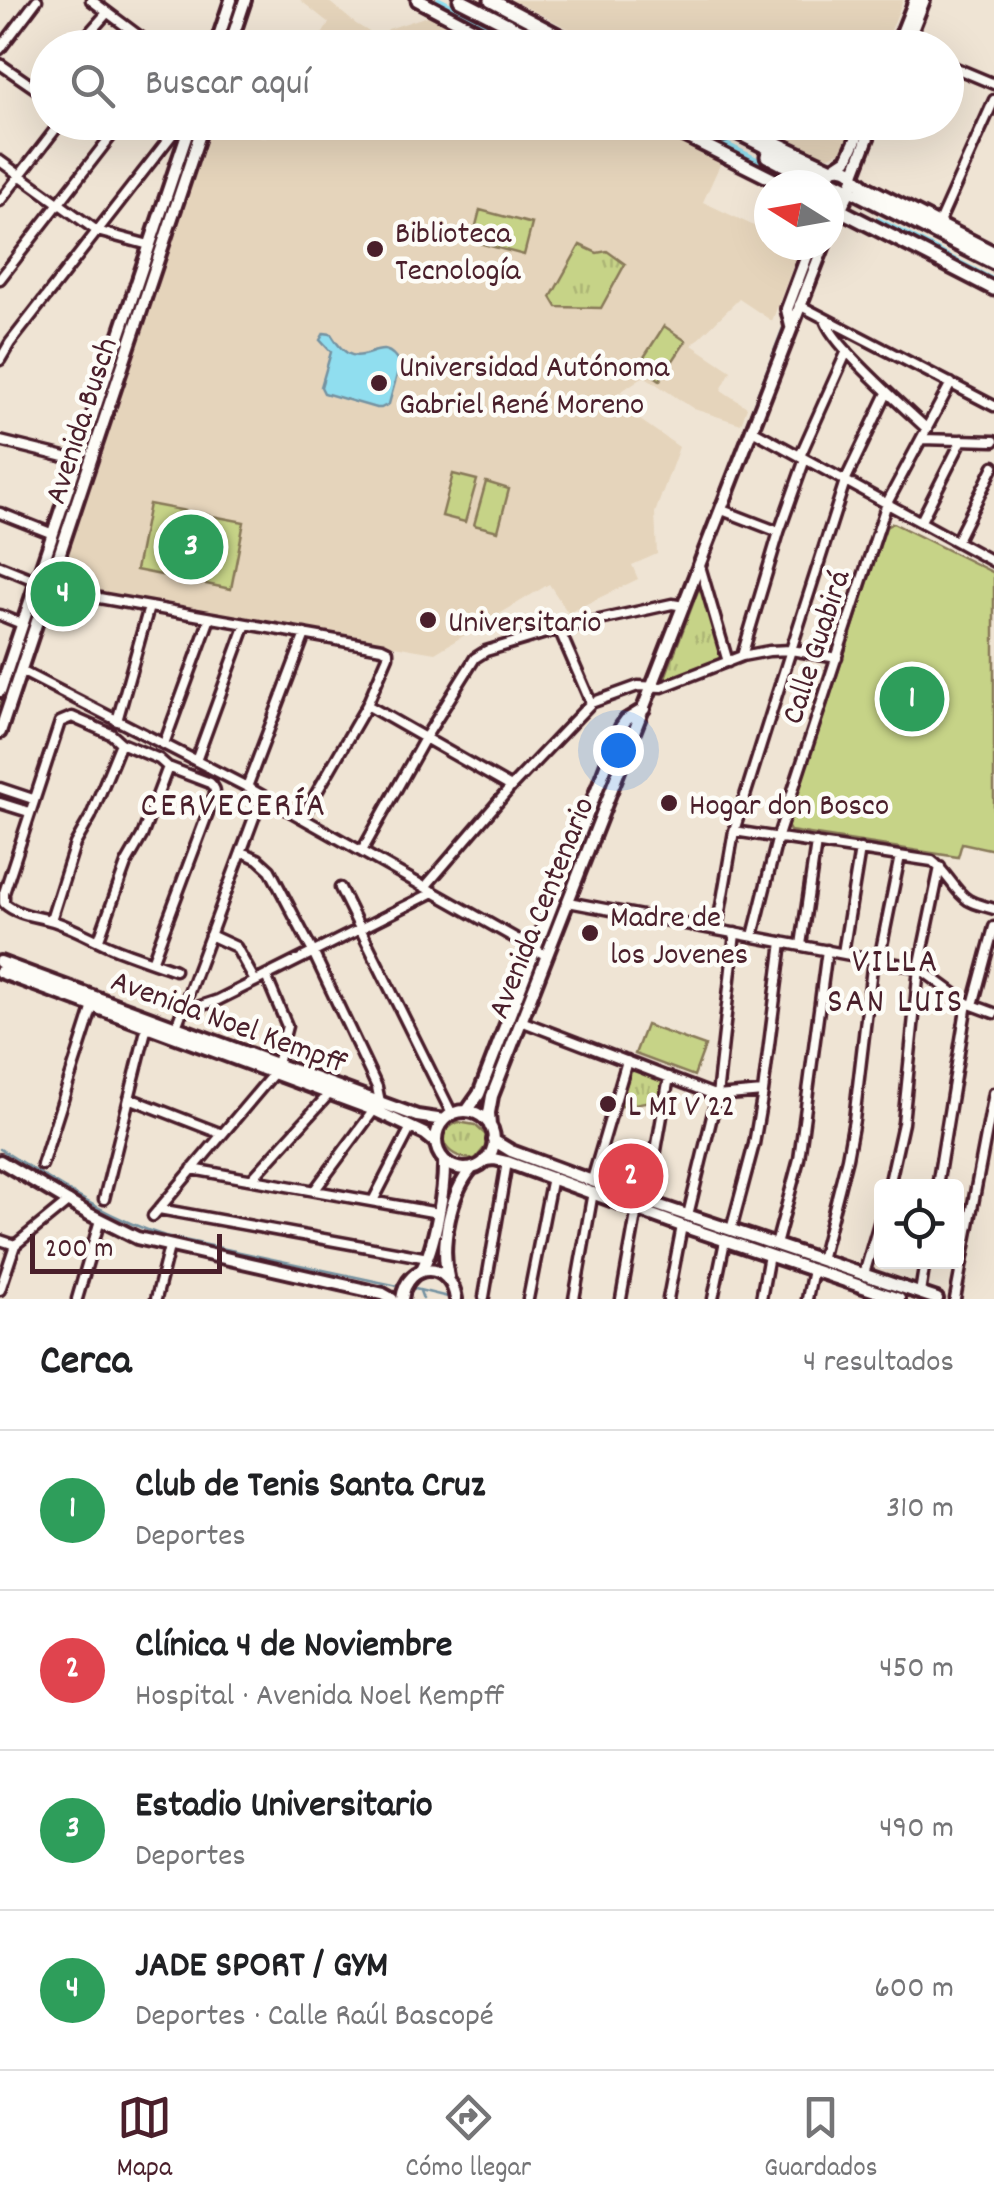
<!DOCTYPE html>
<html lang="es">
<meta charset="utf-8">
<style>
body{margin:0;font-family:Dekko,sans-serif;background:#f6f6f6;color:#202124}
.controls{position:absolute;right:30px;bottom:30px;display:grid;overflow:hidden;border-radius:10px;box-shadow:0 10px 40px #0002}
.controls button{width:90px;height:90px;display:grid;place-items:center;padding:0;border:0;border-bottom:2px solid #e0e0e0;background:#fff;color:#202124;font:50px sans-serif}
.compass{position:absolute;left:754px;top:170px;width:90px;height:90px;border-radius:50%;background:#fff;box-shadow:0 10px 40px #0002;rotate:281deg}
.scale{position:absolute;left:30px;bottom:25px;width:192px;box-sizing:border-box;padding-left:10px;border:5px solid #4a1f2b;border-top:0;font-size:28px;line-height:35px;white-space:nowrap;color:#4a1f2b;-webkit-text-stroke:8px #fdfcf7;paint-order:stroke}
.you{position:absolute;left:618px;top:750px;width:35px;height:35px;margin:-25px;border:8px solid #fff;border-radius:50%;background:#1a73e8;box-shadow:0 0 0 15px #1a73e833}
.badge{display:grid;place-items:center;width:65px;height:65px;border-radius:50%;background:#4a1f2b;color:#fff;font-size:32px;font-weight:700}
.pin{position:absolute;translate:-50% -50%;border:5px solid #fff;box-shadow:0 2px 10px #0006}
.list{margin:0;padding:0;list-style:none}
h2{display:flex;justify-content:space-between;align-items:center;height:130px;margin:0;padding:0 40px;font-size:42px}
h2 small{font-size:32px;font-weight:400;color:#757577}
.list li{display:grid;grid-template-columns:65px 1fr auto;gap:30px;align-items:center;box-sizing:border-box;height:160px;padding:0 40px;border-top:2px solid #e0e0e0}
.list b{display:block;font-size:38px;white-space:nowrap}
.list p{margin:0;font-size:32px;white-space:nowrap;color:#757577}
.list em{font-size:32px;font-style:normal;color:#757577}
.icon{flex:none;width:55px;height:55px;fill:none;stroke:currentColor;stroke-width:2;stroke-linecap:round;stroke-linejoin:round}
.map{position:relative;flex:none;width:994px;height:1299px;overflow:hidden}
.search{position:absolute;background:#fff;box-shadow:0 10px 40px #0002;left:30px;right:30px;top:30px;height:110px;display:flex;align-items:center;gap:25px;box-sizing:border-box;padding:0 35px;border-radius:55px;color:#757577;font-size:38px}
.sheet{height:770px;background:#fff}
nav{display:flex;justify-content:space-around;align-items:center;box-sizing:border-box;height:140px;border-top:2px solid #e0e0e0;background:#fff;font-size:28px;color:#757577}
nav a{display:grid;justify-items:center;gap:5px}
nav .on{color:#4a1f2b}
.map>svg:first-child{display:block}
</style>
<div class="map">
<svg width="994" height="1299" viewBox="0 0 994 1299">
<defs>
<pattern id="grass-tufts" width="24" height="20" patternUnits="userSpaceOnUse" patternTransform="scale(2.5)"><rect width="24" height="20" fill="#c6d387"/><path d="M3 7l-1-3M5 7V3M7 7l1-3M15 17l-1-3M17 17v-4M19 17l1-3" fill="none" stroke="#acb575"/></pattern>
</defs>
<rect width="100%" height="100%" fill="#efe4d4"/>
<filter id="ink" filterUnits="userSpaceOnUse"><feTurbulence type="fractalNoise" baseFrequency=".01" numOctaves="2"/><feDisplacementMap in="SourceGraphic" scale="20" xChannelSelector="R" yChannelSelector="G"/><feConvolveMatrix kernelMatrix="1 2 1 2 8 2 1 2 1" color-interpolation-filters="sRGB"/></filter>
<g filter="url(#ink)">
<path fill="#e5d4bb" d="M300,0h27l29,24 25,15 7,-10 46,-15 64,34h-210l2,-8 4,1 2,-5 21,7 12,-20z
M512,0h391l-19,48 -279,-1z
M270,122l377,1 75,37 -19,42 66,31v12h25l6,3 -28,73 -33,-22 -47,46 39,26 -10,19 26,17 -6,17 -47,-15 -50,-33 -34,23 69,48 -24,66 2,41 -25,11 6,14 -70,34 -19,-29 -114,69 -379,-65 157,-465 52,15z
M753,123h100l-11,28 -13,5 -14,-2z"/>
<path fill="url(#grass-tufts)" stroke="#887959" stroke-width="2.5" d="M171,196l3,3 -101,293 -1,-2z
M580,245l17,8 10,-2 18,13 -24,44 -44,-1 -6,-10z
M69,500l3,5 -72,216v-16z
M702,580l21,78 -3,4 -51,19 -5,-1z
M636,1069l24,8 4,3 -2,19 -44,8 13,-35z
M458,1122l17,3 11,10 -1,12 -10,12c-25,1 -47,-23 -17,-37z"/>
<path fill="#c6d387" stroke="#887959" stroke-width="2.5" d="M480,210l52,14 -8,31 -52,-14z
M664,326l22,15 -26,39 -21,-15z
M453,474l24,6 -12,42 -23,-6z
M486,482l23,7 -11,42 -24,-6z
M149,504l95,18 -13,67 -95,-19z
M893,523l101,50v277l-32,-7 -4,14 -168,-26 -3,-5 99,-299z
M646,1025l59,21 -11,30 -59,-22z"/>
<path fill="#90deef" stroke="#7492a1" stroke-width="2.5" d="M324,333l7,1c29,51 48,-9 69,30l-11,40 -8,4h-5l-52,-15 -3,-6 10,-35 -11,-12z"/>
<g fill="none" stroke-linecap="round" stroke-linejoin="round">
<path stroke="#7492a1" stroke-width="2.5" d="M678,602l108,-282
M635,709l40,-100
M551,927l79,-204
M0,1149c54,33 105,68 165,87l233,50
M411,1288l41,10
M420,1291l3,8"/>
<path stroke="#90deef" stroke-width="6" d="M439,0l93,48
M680,122l115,57
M878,220l116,61"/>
<defs>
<path id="street" d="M91,0l64,48
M66,48l17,-8 24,-27
M120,48l12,-16
M0,49l37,-49
M0,64l48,33
M946,64l48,20
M0,161l97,70 52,14
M0,201l61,-79
M938,225l56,-125
M0,279l122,-157
M799,305l195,101
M825,319c5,24 81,90 102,110
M0,360l10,-17 172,-221
M752,430l242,132
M922,439l72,2
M0,441l77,19
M800,456l47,-105
M722,510l57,22
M0,513l53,21
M921,521l41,-81
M957,540l37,-74
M0,566l37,15
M700,566l28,96
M48,589l334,59 6,3v5l-21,49 -65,113
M0,615l22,9
M559,629l32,74
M742,656l37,-124 26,-73
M21,671l226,116 300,169
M367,705l144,82
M117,721l32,-114
M164,744l46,-126
M196,761l50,-137
M247,787l58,-153
M0,788l33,11
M0,803l29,9
M734,831l198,30c15,11 23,31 36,39 8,5 18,6 26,9
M362,851l63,-113 50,-80 11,-7 73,-22 113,-25 12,2
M243,852l15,7 12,11 43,82 64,135 3,15
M425,887l86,-100 80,-84 47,-17 24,1 80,-31 27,-5 22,-1 46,8
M340,888l112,226
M568,902l351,66 48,35 27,10
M51,920l24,-76 16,-28 30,-73
M717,929l17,-98 57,-181 54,-169 42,-88
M210,935l26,12 19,34
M753,936l25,-100 109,-333 64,-120
M99,939l27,-75 16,-28 26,-69
M801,945l15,-102
M843,953l17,-104
M879,960l21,-104
M152,962l61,-163c3,-7 3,-10 -3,-16l-42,-16 -9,-8 -38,-16 -10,-9 -39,-17 -12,5 -56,171v10c14,13 35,13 52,19 20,7 39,18 58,26 20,8 41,15 61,22
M266,976l21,50 -10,38
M973,1005l21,-78
M182,1012l36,-12 216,-108
M521,1021l196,75 46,-4
M176,1027l86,-231
M129,1098l93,36
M42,1165l51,-159
M192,1169l246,44
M252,1179l77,-85
M592,1180l35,-119
M889,1186l14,-63 16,-155 21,-101
M937,1186l30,-183
M314,1191l60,-81
M104,1199l43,-173
M373,1201l38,-74
M647,1201l22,-124
M159,1209l269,49
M688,1215l29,-119 18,-163
M153,1216l121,-143
M731,1230l23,-86 9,-52 19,-150
M0,1240l15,5
M15,1245l54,-44
M776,1245l23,-86 28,-209
M821,1260l26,-102 7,-38 19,-161
M864,1274l18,-61
M0,1290l15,-45
M920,1293l5,-31
M484,1297l23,-135
M77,1299l23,-79
M156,1299l13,-52
M528,1299l24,-122
M574,1299l19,-107
M621,1299l16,-90
M668,1299l14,-73
M713,1299l12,-58
M761,1299l8,-44
M807,1299l6,-29
M955,1299l39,-206"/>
<path id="secondary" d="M215,48l16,-48
M229,48l16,-48
M896,48l19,-48
M905,48l19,-48
M835,167l12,-8 17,-37
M854,174l20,-52
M829,234l10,-24
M791,326l-4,-17 24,-64
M0,691l191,-569
M0,732l204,-610
M0,962l417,154 27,4
M0,972l374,138 51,24 11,9
M467,1111l12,-17 142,-367 5,-7 18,-11
M436 1140a29 29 0 1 1 58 0a29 29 0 1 1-58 0Z
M490,1126l-1,-13 3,-17 332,-851
M493,1140l18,11 146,54 280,94
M485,1160l9,-1 13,3 175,64 217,73
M0,1161l89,53 48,24 246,56 9,5
M421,1271c14,-24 24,-83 23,-111
M448,1277c-8,-32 2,-84 24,-109
M402,1299c5,-39 49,-38 54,0"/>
<path id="primary" d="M418,0l91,48
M460,0l94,48
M491,0l91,48
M658,122l126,63
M701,122l23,12
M717,122l277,141
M759,135l73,34
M767,156l56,29 9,-16c8,-4 21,-1 23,9l-15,32
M855,178l12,10 127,65
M829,209l11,1 154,79"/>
</defs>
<use href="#street" stroke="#4a1f2b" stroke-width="15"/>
<use href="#secondary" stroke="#4a1f2b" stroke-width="18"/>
<use href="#primary" stroke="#4a1f2b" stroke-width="19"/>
<use href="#street" stroke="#fdfcf7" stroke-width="8"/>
<use href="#secondary" stroke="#fdfcf7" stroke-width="10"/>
<use href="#primary" stroke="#fdfcf7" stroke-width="11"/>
</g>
</g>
<g fill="#4a1f2b" stroke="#fdfcf7" stroke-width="4">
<circle cx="375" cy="249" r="10"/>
<circle cx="379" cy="383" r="10"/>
<circle cx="428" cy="620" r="10"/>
<circle cx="669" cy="803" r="10"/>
<circle cx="590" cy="933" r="10"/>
<circle cx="608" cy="1104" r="10"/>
</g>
<g text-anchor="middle" stroke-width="9" stroke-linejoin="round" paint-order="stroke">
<g font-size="32" fill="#4a1f2b" stroke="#fdfcf7" text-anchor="start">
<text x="395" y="242">Biblioteca<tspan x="395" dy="37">Tecnología</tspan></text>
<text x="399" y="376">Universidad Autónoma<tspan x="399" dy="37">Gabriel René Moreno</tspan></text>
<text x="448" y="631">Universitario</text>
<text x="689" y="814">Hogar don Bosco</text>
<text x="610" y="926">Madre de<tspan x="610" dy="37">los Jovenes</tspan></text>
<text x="628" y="1115">L MI V 22</text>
</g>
<g font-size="32" fill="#4a1f2b" stroke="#fdfcf7">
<text transform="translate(79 420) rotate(-72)" y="11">Avenida Busch</text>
<text transform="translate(814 646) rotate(-72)" y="11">Calle Guabirá</text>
<text transform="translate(539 907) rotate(-68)" y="11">Avenida Centenario</text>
<text transform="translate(230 1020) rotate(20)" y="11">Avenida Noel Kempff</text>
</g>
<g font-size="35" letter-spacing="2.5" fill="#4a1f2b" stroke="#fdfcf7">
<text x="234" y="815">CERVECERÍA</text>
<text x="896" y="971">VILLA<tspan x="896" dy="40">SAN LUIS</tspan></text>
</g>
</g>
</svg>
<div class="controls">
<button><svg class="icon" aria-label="locate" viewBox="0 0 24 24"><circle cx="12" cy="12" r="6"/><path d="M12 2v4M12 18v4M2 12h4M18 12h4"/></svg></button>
</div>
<svg class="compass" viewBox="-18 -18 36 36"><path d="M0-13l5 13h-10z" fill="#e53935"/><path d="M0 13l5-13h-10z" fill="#757577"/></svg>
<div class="scale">200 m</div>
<div class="you"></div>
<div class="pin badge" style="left:912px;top:699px;background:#2e9e5b">1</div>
<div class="pin badge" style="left:631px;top:1176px;background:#e0444e">2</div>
<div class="pin badge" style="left:191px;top:547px;background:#2e9e5b">3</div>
<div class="pin badge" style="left:63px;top:594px;background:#2e9e5b">4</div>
<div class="search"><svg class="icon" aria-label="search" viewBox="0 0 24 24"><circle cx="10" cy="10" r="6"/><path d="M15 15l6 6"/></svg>Buscar aquí</div>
</div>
<section class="sheet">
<h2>Cerca<small>4 resultados</small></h2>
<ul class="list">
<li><span class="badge" style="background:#2e9e5b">1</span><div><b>Club de Tenis Santa Cruz</b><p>Deportes</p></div><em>310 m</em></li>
<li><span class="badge" style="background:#e0444e">2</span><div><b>Clínica 4 de Noviembre</b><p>Hospital · Avenida Noel Kempff</p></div><em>450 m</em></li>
<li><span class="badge" style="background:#2e9e5b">3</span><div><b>Estadio Universitario</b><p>Deportes</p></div><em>490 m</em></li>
<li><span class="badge" style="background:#2e9e5b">4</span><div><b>JADE SPORT / GYM</b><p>Deportes · Calle Raúl Bascopé</p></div><em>600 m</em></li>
</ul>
</section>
<nav>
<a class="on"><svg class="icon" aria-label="map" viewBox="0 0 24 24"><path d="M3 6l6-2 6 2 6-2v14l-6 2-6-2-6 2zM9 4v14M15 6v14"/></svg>Mapa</a>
<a><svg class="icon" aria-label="directions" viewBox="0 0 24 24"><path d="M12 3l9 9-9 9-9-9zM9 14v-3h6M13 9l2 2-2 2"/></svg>Cómo llegar</a>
<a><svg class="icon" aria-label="saved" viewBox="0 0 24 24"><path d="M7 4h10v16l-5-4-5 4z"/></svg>Guardados</a>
</nav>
